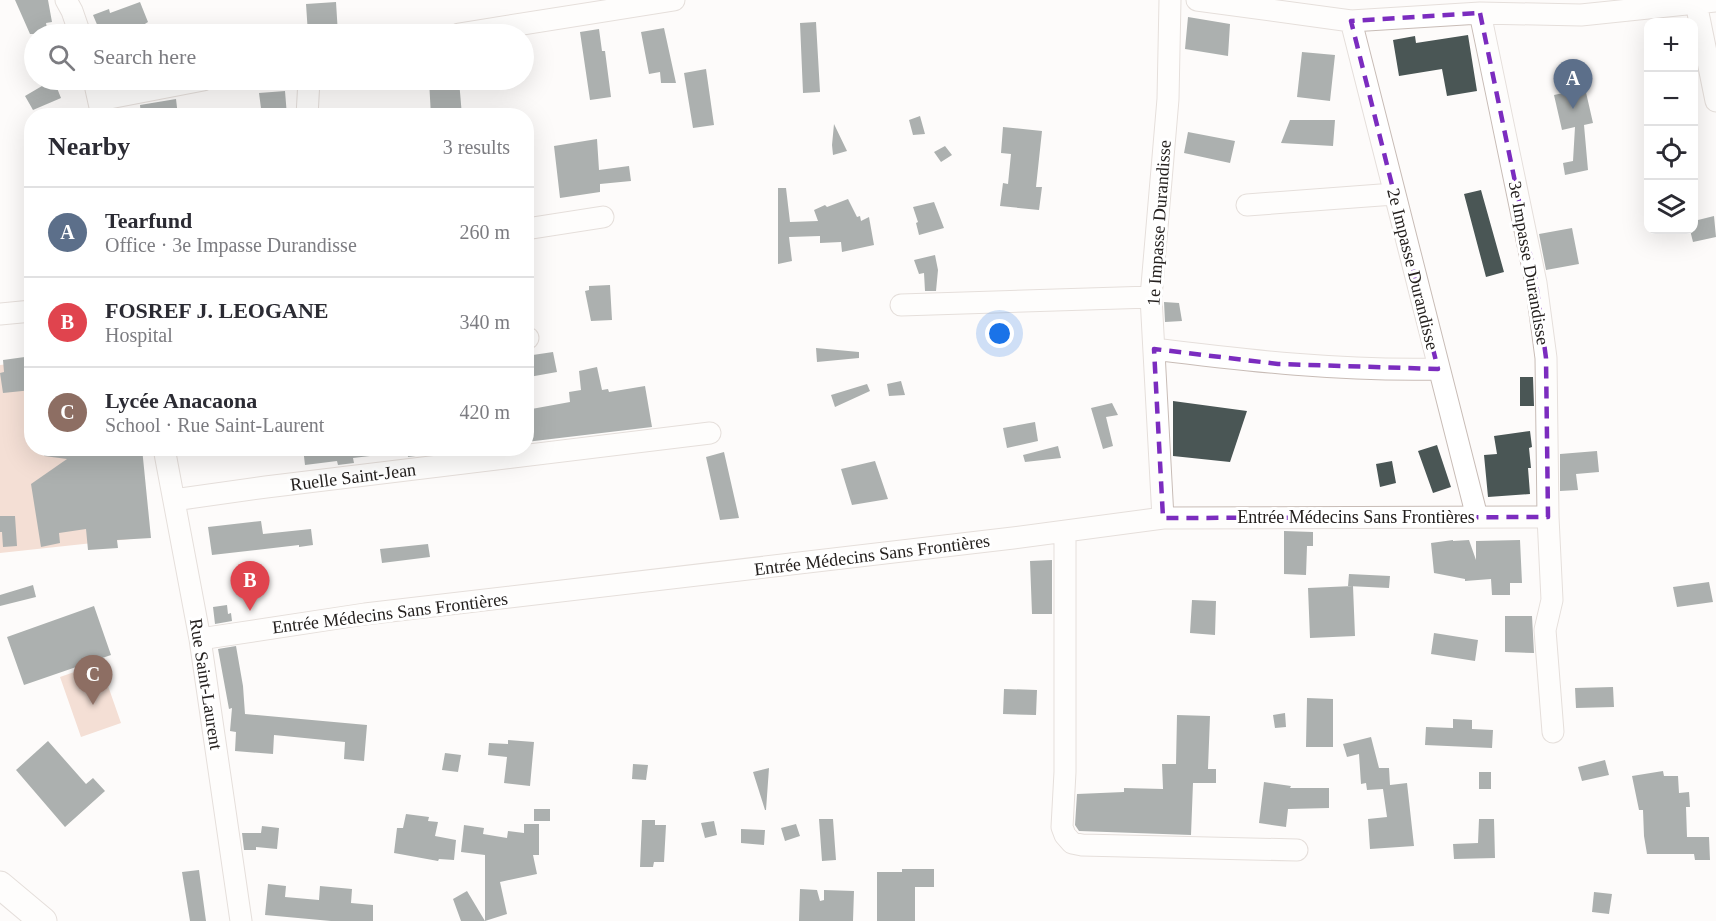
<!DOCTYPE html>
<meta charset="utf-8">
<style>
body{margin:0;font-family:Georgia,serif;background:#f2f2f3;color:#2b2b33}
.controls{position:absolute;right:18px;top:18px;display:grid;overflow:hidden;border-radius:12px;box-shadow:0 6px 24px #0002}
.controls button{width:54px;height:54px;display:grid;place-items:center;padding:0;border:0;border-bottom:2px solid #e1e1e2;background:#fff;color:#2b2b33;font:30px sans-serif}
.you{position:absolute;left:1000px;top:334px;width:21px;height:21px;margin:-15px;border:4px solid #fff;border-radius:50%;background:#1a73e8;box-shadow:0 0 0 9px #1a73e833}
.badge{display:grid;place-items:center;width:39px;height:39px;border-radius:50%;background:#db2777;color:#fff;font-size:20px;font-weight:700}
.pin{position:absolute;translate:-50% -50px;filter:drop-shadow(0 2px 3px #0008)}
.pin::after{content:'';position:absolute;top:32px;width:21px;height:18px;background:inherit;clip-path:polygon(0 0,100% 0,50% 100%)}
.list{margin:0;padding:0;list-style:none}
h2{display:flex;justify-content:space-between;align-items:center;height:78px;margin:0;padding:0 24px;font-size:26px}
h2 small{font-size:20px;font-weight:400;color:#7c7c81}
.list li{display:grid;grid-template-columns:39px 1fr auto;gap:18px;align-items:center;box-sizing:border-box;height:90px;padding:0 24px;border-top:2px solid #e1e1e2}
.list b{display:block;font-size:22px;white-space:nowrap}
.list p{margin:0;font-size:20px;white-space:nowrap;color:#7c7c81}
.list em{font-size:20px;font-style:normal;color:#7c7c81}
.icon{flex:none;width:33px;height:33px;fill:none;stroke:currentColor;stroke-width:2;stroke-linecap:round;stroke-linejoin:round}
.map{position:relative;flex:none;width:1716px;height:921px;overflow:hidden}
.search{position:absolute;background:#fff;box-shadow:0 6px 24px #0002;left:24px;top:24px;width:510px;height:66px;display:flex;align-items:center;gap:15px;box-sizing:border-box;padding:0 21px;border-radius:33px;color:#7c7c81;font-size:22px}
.panel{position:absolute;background:#fff;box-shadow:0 6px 24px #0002;left:24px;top:108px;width:510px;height:348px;border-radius:24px}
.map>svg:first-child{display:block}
</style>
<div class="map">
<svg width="1716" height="921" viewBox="0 0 1716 921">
<rect width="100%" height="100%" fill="#fdfbfa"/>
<path fill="#e9bca8" d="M31,362l1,86 88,1 10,90 -130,14v-188z
M100,663l21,60 -40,14 -21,-60z"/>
<path fill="#4a5655" d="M15,0h33l4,22 -6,1 2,11h-18z
M140,2l8,20 -19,12h-28l-8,-19 16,-6 1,4z
M336,2l2,32h-30l-2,-30z
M1188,17l42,7 -2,32 -43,-7z
M816,22l4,70 -17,1 -3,-70z
M664,28l12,55h-15l-1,-11 -11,2 -8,-42z
M599,29l3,22h3l6,46 -21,3 -10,-68z
M1468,35l9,56 -30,5 -5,-27 -43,7 -6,-36 22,-4 1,7z
M1302,52l33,3 -5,46 -33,-4z
M706,69l8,56 -21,3 -9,-55z
M39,80h36l-18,8 4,10 -28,12 -8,-14 17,-10z
M429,80h30l3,36h-31z
M1585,88l8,35 -9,2 4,45 -23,5 -2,-12 10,-2 2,-34 -13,3 -8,-35z
M285,91l2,25h-25l-3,-23z
M176,99l2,17h-37l-1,-11z
M920,116l5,18 -12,1 -4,-15z
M1290,120h45l-2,26 -52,-3z
M834,124l13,27 -14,4 -1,-10z
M1003,127l39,4 -6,56h6l-3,23 -39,-4 3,-23 5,1 3,-30 -10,-1z
M1188,132l47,9 -5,22 -46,-10z
M597,139l2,31 30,-4 2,15 -31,3v8l-40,6 -6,-52z
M945,146l7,9 -11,7 -7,-10z
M778,188h8l4,34 28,-1 -4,-11 11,-5 2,2 21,-8 9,18 3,-1 1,5 8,-4 5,28 -32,7 -1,-10 -21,1v-7l-31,1 3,24 -14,3z
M1481,190l23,82 -18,5 -22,-83z
M934,202l10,26 -25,7 -3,-12 2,-1 -5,-15z
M1714,216l2,21 -23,5 -3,-12h4v-9z
M1572,228l7,36 -33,6 -7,-36z
M935,255l3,15 -2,21h-11l-1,-18 -5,1 -5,-14z
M610,285l2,35 -21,1 -6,-30 4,-1v-4z
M1164,302l15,1 3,18 -17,1z
M816,348l43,4v6l-42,4z
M553,352l4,20 -28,5 -3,-21z
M32,356v34l-29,3 -3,-20 4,-1 -1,-12z
M597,367l5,23 6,-1 1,3 36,-6 7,41 -126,15v-32l44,-8 -1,-10 12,-2 -2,-19z
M1520,377h13l1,29h-14z
M901,381l4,14 -16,1 -2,-12z
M867,384l3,7 -35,16 -4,-12z
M1173,401l74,10 -17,51 -57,-6z
M1112,403l6,12 -12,2 7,29 -10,3 -12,-41z
M1035,422l3,19 -31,7 -4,-20z
M1530,431l2,16 -3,1 2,20h-3l2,26 -42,3 -4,-42 13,-1 -3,-18z
M1437,445l14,42 -18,6 -15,-42z
M1058,446l3,12 -36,4 -2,-7z
M45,448h97l9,90 -34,2 1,8 -30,2 -2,-21 -27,4 1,10 -19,4 -10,-63 36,-25 -23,-3z
M303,448h67v8l-17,2 1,5 -16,2 -1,-4 -32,4z
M407,448h63v1l-62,8z
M1597,451l2,21 -23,2 2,16 -18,1v-37z
M724,452l15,66 -19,2 -14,-63z
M875,461l13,38 -36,6 -11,-36z
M1392,461l4,22 -16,4 -4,-23z
M0,516h15l2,30 -14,1 -1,-15h-2z
M261,521l2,13 48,-5 2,16 -14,2v-2l-87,10 -4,-28z
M1284,531l29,1v14h-6l-1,29 -22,-1z
M1453,540v1l16,-1 7,20v-19l44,-1 2,43h-12v12h-18l-1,-16 -26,2v-2l-31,-6 -3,-30z
M428,544l2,13 -48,6 -2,-14z
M1052,560v54h-20l-2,-53z
M1349,574l41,2 -1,12 -41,-2z
M1709,582l4,20 -36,5 -4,-20z
M33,585l3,12 -36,9v-11z
M1353,586l2,50 -45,2 -2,-50z
M1192,600l24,1 -1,34 -25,-2z
M227,605l1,9 3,-1 1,8 -17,3 -2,-17z
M94,606l17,49 -87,30 -17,-48z
M1505,616h27l2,37 -29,-1z
M1434,633l44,7 -3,21 -44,-7z
M236,646l7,40 2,28 122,11 -3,36 -20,-2 1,-17 -71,-7 -1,19 -38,-3 1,-19 -6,-1 2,-23 -3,1 -11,-60z
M1613,687l1,20 -38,1 -1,-20z
M1004,689l33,1 -1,25 -33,-1z
M1307,698l26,1v48h-27z
M1285,713l1,14 -11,1 -2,-13z
M1177,715l33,1 -2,53h8v14h-23l-2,52 -112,-4 -4,-6 2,-31 47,-2v-4l39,1 -1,-25h14z
M1453,719l19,1v9l21,1 -1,18 -67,-3 1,-18 27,1z
M1371,737l8,31h10l1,17 17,-2 7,63 -44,3 -2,-30 19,-2 -4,-28 -16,1 -1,-7 -5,1 -2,-30 -12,3 -4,-13z
M508,740l26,2 -4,44 -26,-3 3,-26 -19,-2 1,-12 19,1z
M48,741l38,43 7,-6 12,13 -40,36 -49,-57z
M445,753l16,2 -3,17 -16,-2z
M1605,760l4,15 -27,6 -4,-14z
M633,764l15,1 -2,15 -14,-1z
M769,768l-3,42h-1l-12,-38z
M1663,771l1,5h14l1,17 10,-1 1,15h-4l1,30h22l1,23h-15l-1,-6h-47l-3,-18 -1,-26h-4l-7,-34z
M1479,772h12v17h-12z
M1264,782l27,4 -1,2h39v20l-41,1 -2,18 -27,-4z
M534,809h16v12h-16z
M406,814l23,3 -1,4 10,1 -3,14 21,4 -2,20 -15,-1 -1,2 -44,-8 3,-25h6z
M819,819h14l3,41 -14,1z
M1479,819h15l1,39 -41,1 -1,-15 25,-1z
M642,820h13v5h11l-2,37h-10l-1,5h-13z
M714,821l3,14 -12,3 -4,-15z
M524,824h15v31h-6l4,19 -37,8 7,32 -22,7v-66l-24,-3 3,-27 20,3 -1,6 24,4 1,-7 16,2z
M796,824l4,12 -15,5 -4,-13z
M262,826l17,2 -2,21 -21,-2v3h-12l-2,-17h19z
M741,829l24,1 -1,15 -23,-2z
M902,869h32v18h-19v34h-38v-49h25z
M199,870l7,51h-16l-8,-49z
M268,884l18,2 -1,11 34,3 1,-14 32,3 -1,14 22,2v16h-42l-66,-6z
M800,889l17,1 3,11 4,-1v-10l30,1 -1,30h-54z
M467,891l18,30h-24l-8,-22z
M1594,892l18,2 -3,20 -17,-2z"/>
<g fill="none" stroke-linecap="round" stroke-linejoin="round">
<defs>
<path id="minor" d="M66,0l6,11 8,23
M1197,0l154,21 129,-8 101,2 135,-14
M1696,3l20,98
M1480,13l56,270 10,75 2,159 4,83 -7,30 8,102
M1351,21l126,496
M459,34l215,-34
M94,80l8,36
M99,100l104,-20
M307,116l2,-36
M1247,205l147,-11
M526,229l77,-12
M901,305l250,-8
M0,314l32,-3
M526,338h2
M1154,349c95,12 188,22 284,20
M164,448l36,191 41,282
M174,500l92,-13 444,-54
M1163,518l-12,-221 17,-198 2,-99
M1065,531v241l-3,55 3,8 7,8 10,2 215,5
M200,639l165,-25 648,-76 150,-20 385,-1"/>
<path id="major" d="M0,885l43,36"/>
</defs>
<use href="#minor" stroke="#c8bcb6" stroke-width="23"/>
<use href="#major" stroke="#c8bcb6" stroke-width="29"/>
<use href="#minor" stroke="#fff" stroke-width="21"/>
<use href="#major" stroke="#fff" stroke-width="27"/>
</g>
<path d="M0 0H1716V921H0ZM1480,13l56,270 10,75 2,159 -385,1 -9,-169 124,15 160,5 -87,-348z" fill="#fdfbfa" fill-opacity=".55" fill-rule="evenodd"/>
<path fill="none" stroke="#7b2cbf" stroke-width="4.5" stroke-dasharray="12 8" stroke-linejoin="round" d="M1480,13l56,270 10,75 2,159 -385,1 -9,-169 124,15 160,5 -87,-348z"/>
<g text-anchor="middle" stroke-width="6" stroke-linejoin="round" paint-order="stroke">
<g font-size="18" fill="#24201e" stroke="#fff">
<text transform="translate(1159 223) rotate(-86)" y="6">1e Impasse Durandisse</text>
<text transform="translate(1529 263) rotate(80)" y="6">3e Impasse Durandisse</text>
<text transform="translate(1413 269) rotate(76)" y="6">2e Impasse Durandisse</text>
<text transform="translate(353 477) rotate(-7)" y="6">Ruelle Saint-Jean</text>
<text x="1356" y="523">Entrée Médecins Sans Frontières</text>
<text transform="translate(872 555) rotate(-7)" y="6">Entrée Médecins Sans Frontières</text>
<text transform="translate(390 613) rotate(-7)" y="6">Entrée Médecins Sans Frontières</text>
<text transform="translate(206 684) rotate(81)" y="6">Rue Saint-Laurent</text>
</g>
</g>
</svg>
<div class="controls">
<button>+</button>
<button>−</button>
<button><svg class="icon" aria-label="locate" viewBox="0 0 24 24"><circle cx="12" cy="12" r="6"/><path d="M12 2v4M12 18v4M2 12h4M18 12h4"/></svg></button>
<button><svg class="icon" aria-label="layers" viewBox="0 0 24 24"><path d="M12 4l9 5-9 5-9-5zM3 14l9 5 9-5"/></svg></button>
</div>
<div class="you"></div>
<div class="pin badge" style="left:1573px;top:109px;background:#5c6f8a">A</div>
<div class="pin badge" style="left:250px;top:611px;background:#e0444e">B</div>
<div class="pin badge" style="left:93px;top:705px;background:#8d6e63">C</div>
<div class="search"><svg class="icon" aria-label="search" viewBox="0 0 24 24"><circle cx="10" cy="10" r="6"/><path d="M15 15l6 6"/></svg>Search here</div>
<section class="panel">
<h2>Nearby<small>3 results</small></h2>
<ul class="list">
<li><span class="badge" style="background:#5c6f8a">A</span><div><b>Tearfund</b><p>Office · 3e Impasse Durandisse</p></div><em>260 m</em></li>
<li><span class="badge" style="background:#e0444e">B</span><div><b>FOSREF J. LEOGANE</b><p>Hospital</p></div><em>340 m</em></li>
<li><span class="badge" style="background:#8d6e63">C</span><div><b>Lycée Anacaona</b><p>School · Rue Saint-Laurent</p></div><em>420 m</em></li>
</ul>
</section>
</div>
